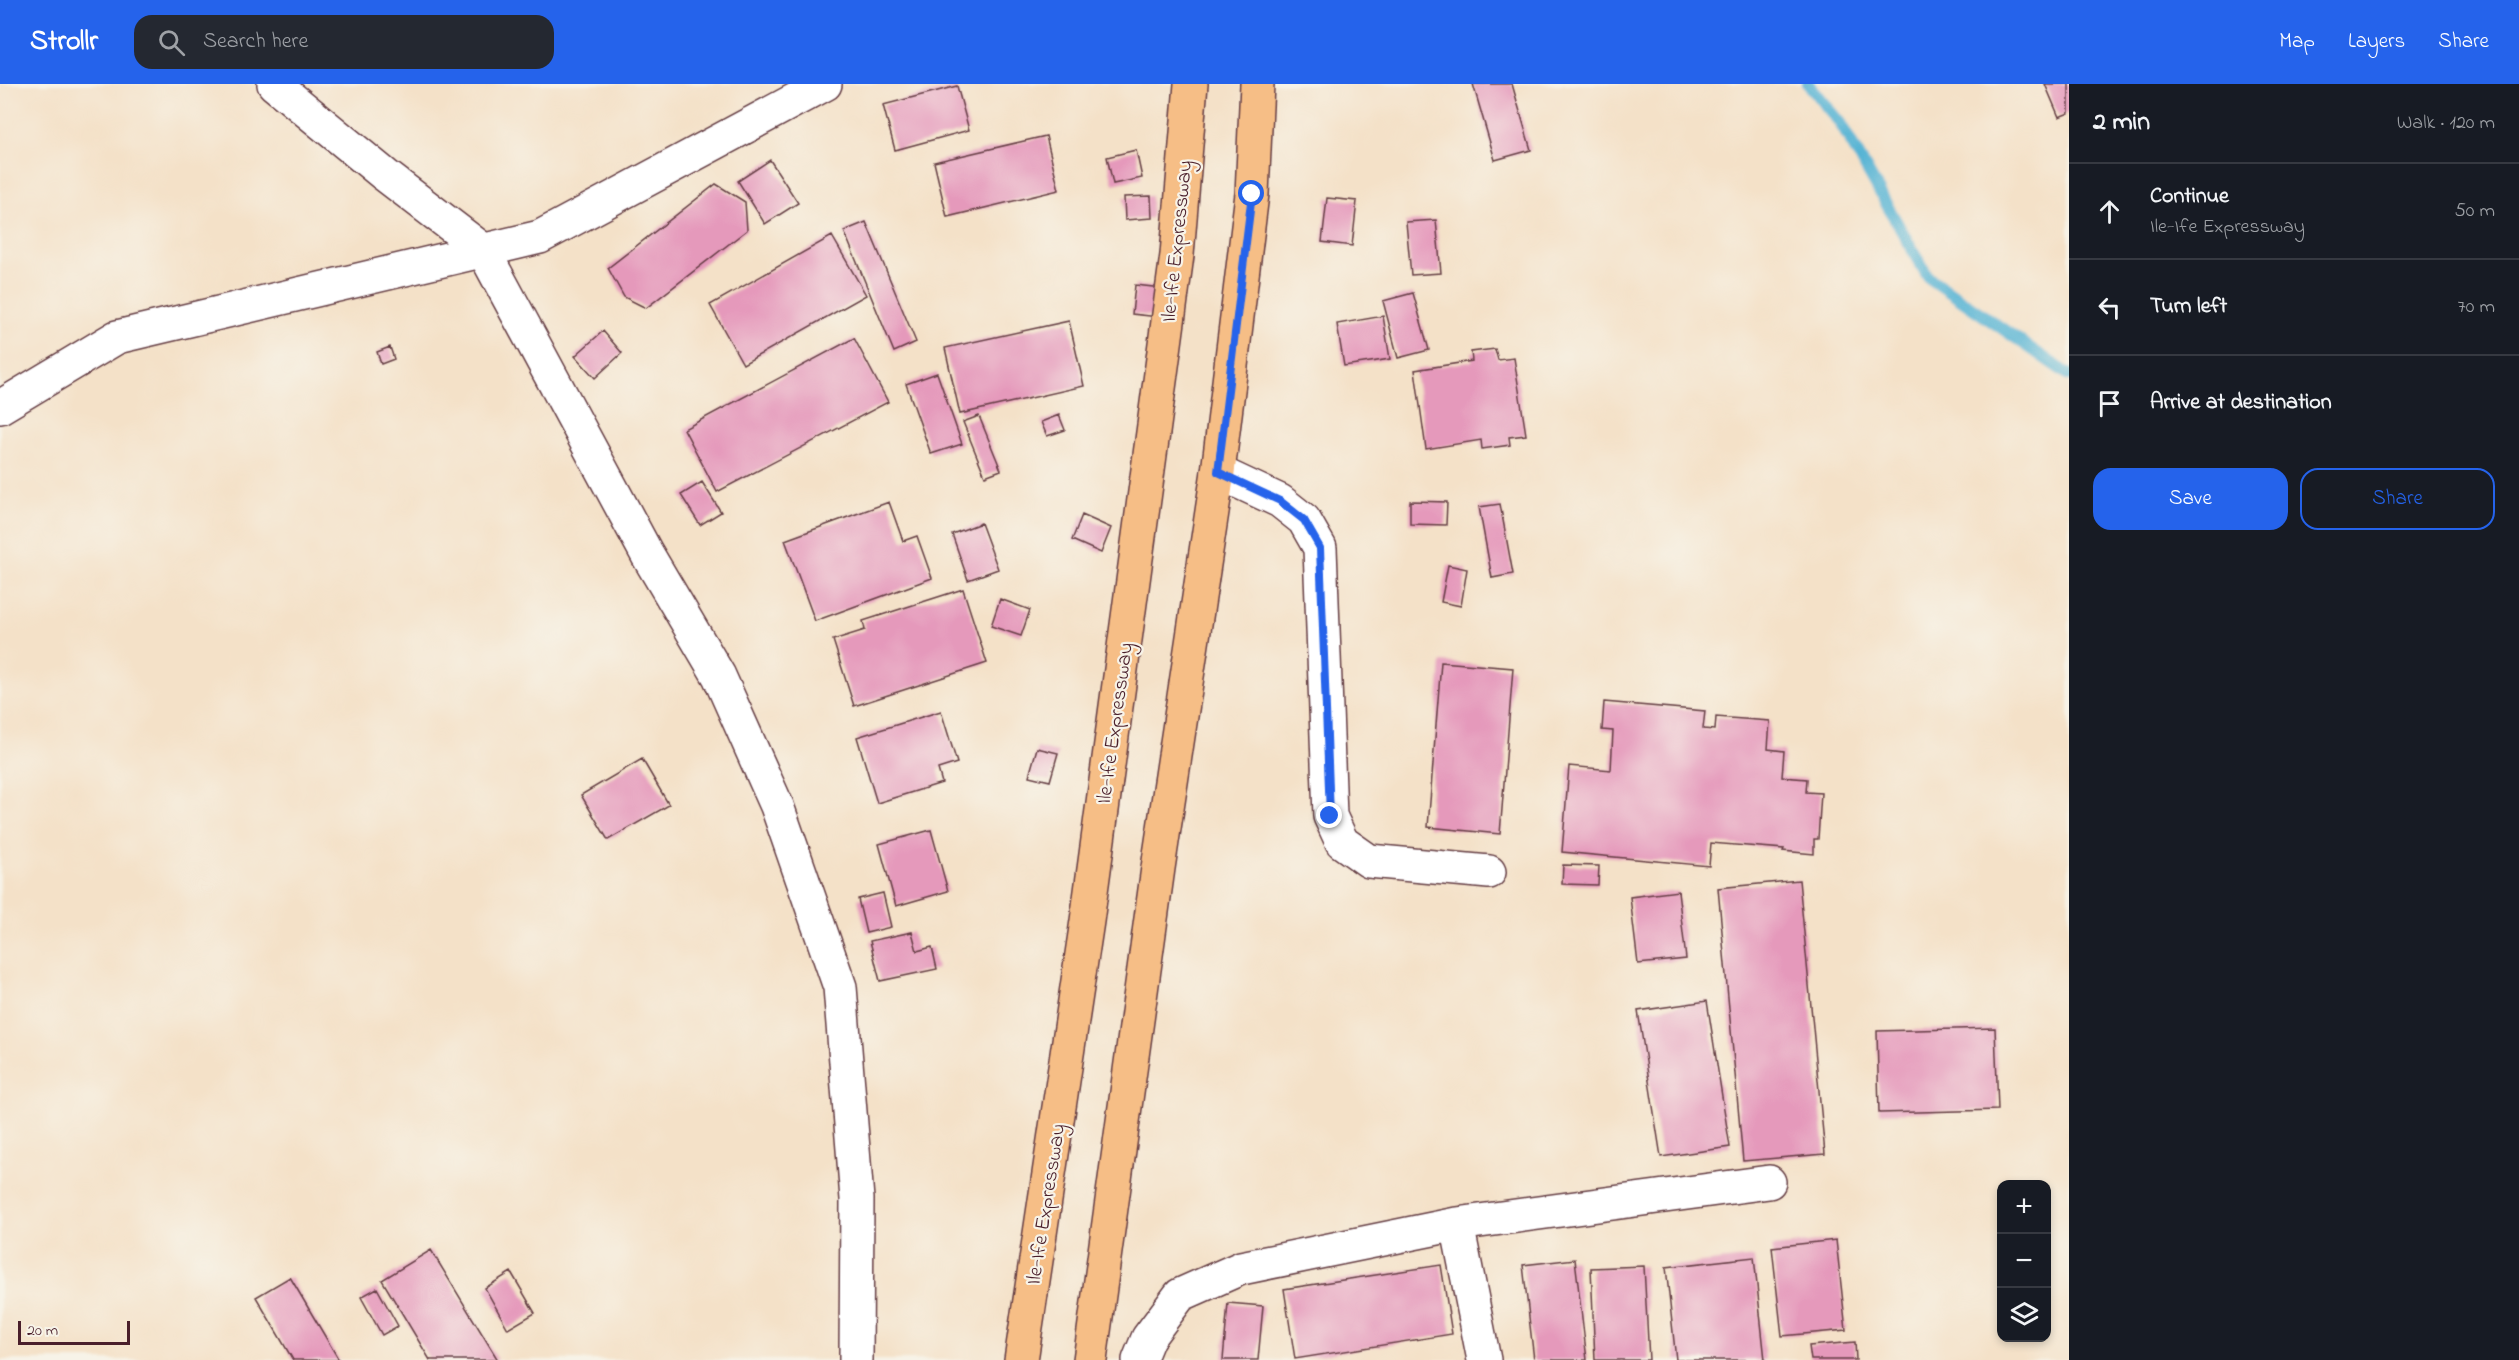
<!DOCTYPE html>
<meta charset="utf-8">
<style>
body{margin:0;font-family:"Indie Flower",sans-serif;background:#242831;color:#f1f3f6}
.controls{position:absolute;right:18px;bottom:18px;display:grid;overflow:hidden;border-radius:12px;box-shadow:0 3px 9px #0003}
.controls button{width:54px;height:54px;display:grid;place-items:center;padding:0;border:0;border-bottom:2px solid #363941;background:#171b24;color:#f1f3f6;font:30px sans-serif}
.scale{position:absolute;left:18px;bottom:15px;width:112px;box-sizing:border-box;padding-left:6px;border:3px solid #4a1f2b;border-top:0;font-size:16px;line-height:21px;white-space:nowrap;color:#4a1f2b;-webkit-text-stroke:4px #f7f3e8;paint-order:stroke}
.stop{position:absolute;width:18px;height:18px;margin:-14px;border:4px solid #2563eb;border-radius:50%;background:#fff}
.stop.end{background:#2563eb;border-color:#fff;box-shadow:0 2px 6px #0008}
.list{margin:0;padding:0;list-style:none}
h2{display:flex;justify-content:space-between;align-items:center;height:78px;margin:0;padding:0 24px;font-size:26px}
h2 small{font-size:20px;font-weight:400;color:#9ea1a6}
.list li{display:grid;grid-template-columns:39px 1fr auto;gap:18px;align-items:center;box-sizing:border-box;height:96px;padding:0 24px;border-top:2px solid #363941}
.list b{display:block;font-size:22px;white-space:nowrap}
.list p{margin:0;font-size:20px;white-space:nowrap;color:#9ea1a6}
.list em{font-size:20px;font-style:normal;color:#9ea1a6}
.actions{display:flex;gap:12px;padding:18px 24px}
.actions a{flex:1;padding:14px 0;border:2px solid #2563eb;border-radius:18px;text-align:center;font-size:21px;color:#2563eb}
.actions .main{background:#2563eb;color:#fff}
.icon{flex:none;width:33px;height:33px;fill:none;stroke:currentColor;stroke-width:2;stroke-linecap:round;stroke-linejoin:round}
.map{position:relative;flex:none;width:2069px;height:1276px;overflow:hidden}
header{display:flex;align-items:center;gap:36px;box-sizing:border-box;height:84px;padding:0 30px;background:#2563eb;color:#fff}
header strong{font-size:28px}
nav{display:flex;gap:33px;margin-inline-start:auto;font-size:21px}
.search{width:420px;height:54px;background:#242831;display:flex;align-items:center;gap:15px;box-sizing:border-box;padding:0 21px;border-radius:18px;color:#9ea1a6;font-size:22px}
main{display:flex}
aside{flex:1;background:#171b24}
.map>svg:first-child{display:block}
</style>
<header>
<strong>Strollr</strong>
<div class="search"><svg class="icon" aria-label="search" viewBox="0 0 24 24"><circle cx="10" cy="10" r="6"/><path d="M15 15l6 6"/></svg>Search here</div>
<nav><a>Map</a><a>Layers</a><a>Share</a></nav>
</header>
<main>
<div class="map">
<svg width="2069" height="1276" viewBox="0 0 2069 1276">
<rect width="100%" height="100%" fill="#f7f3e8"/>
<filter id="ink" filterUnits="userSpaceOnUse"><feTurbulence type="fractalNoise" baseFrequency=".0167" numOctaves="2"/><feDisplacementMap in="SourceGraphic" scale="12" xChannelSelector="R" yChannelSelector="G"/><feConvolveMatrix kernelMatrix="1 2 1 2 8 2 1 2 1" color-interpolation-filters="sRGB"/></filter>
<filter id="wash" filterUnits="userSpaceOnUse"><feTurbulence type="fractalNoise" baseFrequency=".008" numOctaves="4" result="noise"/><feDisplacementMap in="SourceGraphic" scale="24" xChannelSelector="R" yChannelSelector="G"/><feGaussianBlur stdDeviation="1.35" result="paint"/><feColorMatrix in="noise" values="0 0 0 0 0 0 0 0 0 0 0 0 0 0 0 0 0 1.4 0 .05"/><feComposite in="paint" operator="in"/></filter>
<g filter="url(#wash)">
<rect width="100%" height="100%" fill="#f4e1c8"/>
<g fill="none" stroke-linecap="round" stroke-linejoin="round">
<path stroke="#56b4d4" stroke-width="12" d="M1808,0l32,39 88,154 141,98"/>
</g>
<g id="blocks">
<path fill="#e599bb" d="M1473,0h39l19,66 -36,10z
M2045,0h24v29l-10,4z
M957,2l12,44 -74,20 -12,-45z
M1046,52l13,54 -112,27 -13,-55z
M1136,66l6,28 -29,6 -6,-27z
M770,76l28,43 -33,21 -27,-43z
M716,100l29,18 2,28 -101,78 -22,-11 -16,-29z
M1151,112l1,22 -27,2 -1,-23z
M1327,114l30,3 -5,45 -30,-4z
M1436,136l5,53 -30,2 -5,-53z
M866,138l50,120 -22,10 -50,-121z
M832,152l34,59 -123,69 -33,-59z
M1135,201l27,3 -3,29 -27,-3z
M1413,209l16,57 -31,8 -15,-57z
M1383,232l7,43 -46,7 -7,-42z
M1069,237l15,65 -124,28 -15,-66z
M603,247l19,22 -27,25 -20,-22z
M854,254l34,64 -171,90 -33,-63z
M390,263l4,12 -13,5 -4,-12z
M1495,265l3,11 16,-2 12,77 -17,2 1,8 -28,4 -1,-9 -55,9 -11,-79 57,-9 -1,-9z
M937,289l25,71 -31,10 -25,-70z
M1059,331l6,15 -18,6 -6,-14z
M979,332l22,54 -16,6 -22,-54z
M702,398l19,30 -21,13 -19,-30z
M1410,417l37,1 -1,23 -36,-1z
M889,418l14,39 14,-5 15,42 -117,43 -30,-81z
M1500,420l13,70 -21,4 -13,-71z
M1082,431l29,13 -10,25 -29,-13z
M981,439l17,46 -30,11 -16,-46z
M1448,481l19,4 -6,37 -20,-4z
M963,505l24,74 -133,43 -21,-66 32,-10 -2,-9z
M1000,515l30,11 -9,26 -30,-10z
M1441,578l72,6 -13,166 -72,-7z
M1604,618l101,9 -2,18 12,1 1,-13 54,4 -2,28 16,2 -2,26 25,2 -1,13 15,1 -3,46h-4v15l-31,-3 1,-2 -73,-6 -2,23 -147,-14 7,-86 42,4 2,-39 -11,-1z
M941,627l16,52 -19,6 4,14 -65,20 -20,-66z
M1037,664l21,5 -8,28 -21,-5z
M642,675l27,46 -61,35 -27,-45z
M931,746l17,61 -52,15 -17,-62z
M1563,781l36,1 -1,19 -36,-1z
M1799,796l26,274 -82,7 -25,-273z
M1678,807l8,68 -48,5 -8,-67z
M883,809l8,34 -25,6 -8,-34z
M912,848l5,19 15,-4 5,22 -57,12 -10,-40z
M1707,917l23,146 -69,10 -23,-146z
M1995,944l3,82 -119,3 -2,-82z
M1836,1156l10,90 -64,6 -10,-89z
M431,1166l67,110h-68l-48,-80z
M1754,1173l11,103h-89l-10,-93z
M1575,1175l12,101h-53l-11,-95z
M1441,1181l11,69 -157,25 -11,-70z
M1644,1182l5,94h-54l-4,-92z
M511,1188l24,41 -27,16 -23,-41z
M290,1193l49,83h-46l-37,-63z
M377,1204l21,38 -16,9 -21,-38z
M1228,1219l35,3 -5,54h-35z
M1855,1258l1,18h-45l-2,-14z"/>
</g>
</g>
<g filter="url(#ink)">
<use href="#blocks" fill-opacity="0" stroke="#643c43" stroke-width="1.5"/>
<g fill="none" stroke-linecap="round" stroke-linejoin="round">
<defs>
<path id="minor" d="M274,0l111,91 98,75 164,304 72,122 58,130 63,181 17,212 -1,161
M0,323l117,-70 423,-100 285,-153
M1218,388l62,29 24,19 16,28 10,268 12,26 27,19 120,11
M1457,1140l27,136
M1139,1276l9,-22 32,-43 61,-27 216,-44 312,-42"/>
<path id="major" d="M1021,1276l66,-439 90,-666 14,-171
M1090,1276l68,-492 60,-396 34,-278 5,-110"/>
</defs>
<use href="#minor" stroke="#643c43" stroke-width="36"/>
<use href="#major" stroke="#643c43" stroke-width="36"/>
<use href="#minor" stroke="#fff" stroke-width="33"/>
<use href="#major" stroke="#f6be86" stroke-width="33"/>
</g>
</g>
<g fill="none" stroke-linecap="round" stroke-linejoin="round" filter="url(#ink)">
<path stroke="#2563eb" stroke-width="8" d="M1252,110l-34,278 62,29 24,19 16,28 10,268"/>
</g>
<g text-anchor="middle" stroke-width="4.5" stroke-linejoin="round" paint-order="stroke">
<g font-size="21" fill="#4a1f2b" stroke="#f7f3e8">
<text transform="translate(1176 157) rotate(-84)" y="7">Ile-Ife Expressway</text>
<text transform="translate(1114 639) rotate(-82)" y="7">Ile-Ife Expressway</text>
<text transform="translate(1045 1120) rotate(-81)" y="7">Ile-Ife Expressway</text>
</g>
</g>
</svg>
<div class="controls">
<button>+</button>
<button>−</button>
<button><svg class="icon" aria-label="layers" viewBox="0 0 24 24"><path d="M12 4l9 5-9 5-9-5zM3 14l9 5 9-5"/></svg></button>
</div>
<div class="scale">20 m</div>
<div class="stop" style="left:1252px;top:110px"></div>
<div class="stop end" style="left:1330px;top:732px"></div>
</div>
<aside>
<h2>2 min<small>Walk · 120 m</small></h2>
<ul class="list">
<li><svg class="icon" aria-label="ahead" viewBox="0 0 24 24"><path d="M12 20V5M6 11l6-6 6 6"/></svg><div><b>Continue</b><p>Ile-Ife Expressway</p></div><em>50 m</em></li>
<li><svg class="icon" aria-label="left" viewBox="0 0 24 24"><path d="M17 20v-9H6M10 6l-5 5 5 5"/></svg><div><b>Turn left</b></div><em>70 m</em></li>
<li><svg class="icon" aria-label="arrive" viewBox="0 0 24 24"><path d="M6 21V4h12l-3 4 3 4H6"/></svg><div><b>Arrive at destination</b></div></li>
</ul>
<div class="actions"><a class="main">Save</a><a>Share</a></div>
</aside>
</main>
